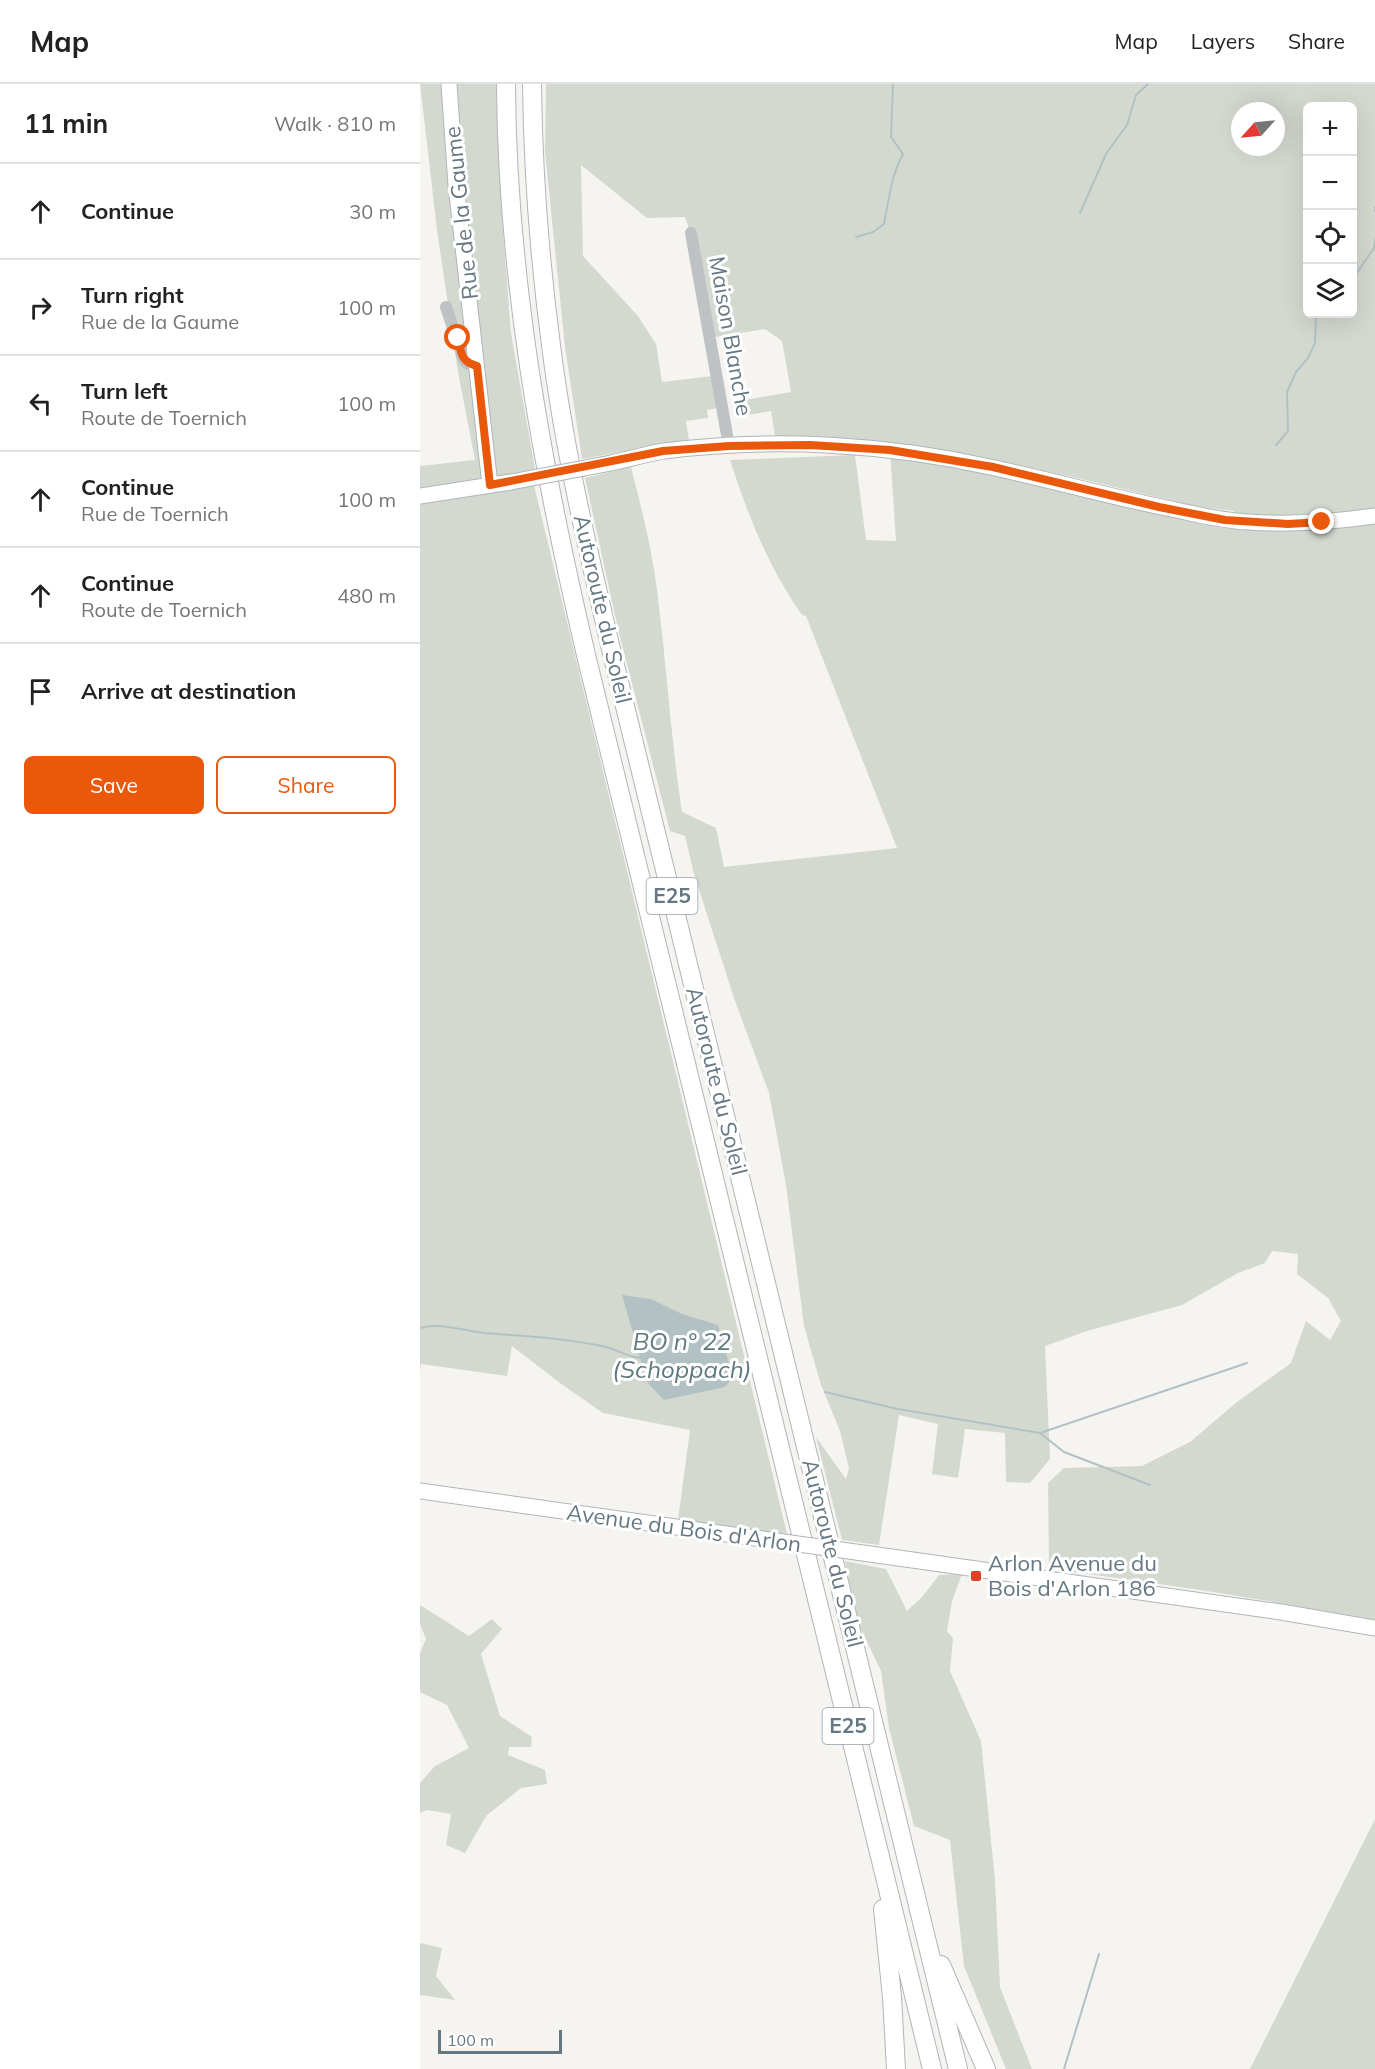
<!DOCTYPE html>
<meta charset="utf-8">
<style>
body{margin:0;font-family:Mulish,sans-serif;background:#f6f6f6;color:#222}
.controls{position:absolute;right:18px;top:18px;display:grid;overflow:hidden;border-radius:9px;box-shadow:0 6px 24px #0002}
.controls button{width:54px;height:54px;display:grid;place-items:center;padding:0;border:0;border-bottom:2px solid #e0e0e0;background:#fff;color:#222;font:30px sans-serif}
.compass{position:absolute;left:811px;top:18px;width:54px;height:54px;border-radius:50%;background:#fff;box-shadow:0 6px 24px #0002;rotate:243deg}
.scale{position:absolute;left:18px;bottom:15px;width:124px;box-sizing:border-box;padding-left:6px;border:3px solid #647782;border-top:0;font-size:16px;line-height:21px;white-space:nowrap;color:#647782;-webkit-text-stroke:4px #fff;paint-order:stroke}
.stop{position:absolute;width:18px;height:18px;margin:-14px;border:4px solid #ea580c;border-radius:50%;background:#fff}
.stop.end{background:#ea580c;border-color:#fff;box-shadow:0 2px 6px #0008}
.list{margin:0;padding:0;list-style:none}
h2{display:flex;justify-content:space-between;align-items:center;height:78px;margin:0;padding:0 24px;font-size:26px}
h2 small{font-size:20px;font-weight:400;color:#767676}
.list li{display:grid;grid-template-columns:39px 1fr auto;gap:18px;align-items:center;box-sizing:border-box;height:96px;padding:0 24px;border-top:2px solid #e0e0e0}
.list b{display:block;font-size:22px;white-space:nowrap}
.list p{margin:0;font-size:20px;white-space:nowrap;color:#767676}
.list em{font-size:20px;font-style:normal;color:#767676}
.actions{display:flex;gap:12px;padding:18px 24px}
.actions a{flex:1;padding:14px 0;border:2px solid #ea580c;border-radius:9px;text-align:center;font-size:21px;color:#ea580c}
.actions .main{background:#ea580c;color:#fff}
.icon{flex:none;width:33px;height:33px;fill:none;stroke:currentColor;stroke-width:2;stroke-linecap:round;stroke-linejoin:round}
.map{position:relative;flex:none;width:955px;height:1985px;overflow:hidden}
header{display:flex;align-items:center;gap:36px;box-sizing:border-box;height:84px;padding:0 30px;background:#fff;border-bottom:2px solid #e0e0e0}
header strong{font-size:28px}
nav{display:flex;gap:33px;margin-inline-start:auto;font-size:21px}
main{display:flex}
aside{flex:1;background:#fff}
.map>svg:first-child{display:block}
</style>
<header>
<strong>Map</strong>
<nav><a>Map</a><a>Layers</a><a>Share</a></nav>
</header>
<main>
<aside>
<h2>11 min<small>Walk · 810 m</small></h2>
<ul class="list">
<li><svg class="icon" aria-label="ahead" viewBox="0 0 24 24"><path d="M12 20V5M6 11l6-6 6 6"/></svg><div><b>Continue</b></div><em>30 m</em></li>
<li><svg class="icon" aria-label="right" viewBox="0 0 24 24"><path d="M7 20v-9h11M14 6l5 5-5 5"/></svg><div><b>Turn right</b><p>Rue de la Gaume</p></div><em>100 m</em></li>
<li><svg class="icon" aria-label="left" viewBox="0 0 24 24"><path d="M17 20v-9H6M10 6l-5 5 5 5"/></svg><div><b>Turn left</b><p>Route de Toernich</p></div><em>100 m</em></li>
<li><svg class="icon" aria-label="ahead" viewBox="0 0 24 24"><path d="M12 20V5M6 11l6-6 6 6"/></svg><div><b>Continue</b><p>Rue de Toernich</p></div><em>100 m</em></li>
<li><svg class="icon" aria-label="ahead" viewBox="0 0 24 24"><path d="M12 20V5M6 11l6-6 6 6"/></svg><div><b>Continue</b><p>Route de Toernich</p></div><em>480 m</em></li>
<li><svg class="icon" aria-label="arrive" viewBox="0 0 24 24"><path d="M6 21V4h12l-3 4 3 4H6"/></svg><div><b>Arrive at destination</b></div></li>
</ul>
<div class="actions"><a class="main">Save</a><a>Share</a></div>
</aside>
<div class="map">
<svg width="955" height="1985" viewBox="0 0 955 1985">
<rect width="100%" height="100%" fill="#f5f4f0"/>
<path fill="#d4d9d0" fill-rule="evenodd" d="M0,0h76l7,146 8,103 24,136 -24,5 1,15 22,-4 253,1049 -109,-14 12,-90 -87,-17 -43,-30 -48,-37 -5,30 -86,-12 -1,8v-906l55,-6 -17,-88 -21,-142z
M126,0h829v1537c-108,-22 -217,-38 -326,-52l-1,-86 16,-15 78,-2 48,-24 47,-40 54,-39 15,-42 24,19 11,-19 -13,-23 -31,-24 1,-20 -26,-3 -7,12 -27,10 -56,32 -95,26 -42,15 5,113 -20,24 -24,-1 -1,-49 -40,-4 -7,49 -26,-4 6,-50 -39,-9 -20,130 -37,-5 -26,-103 30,42 3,-11 -9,-37 -19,-46 -17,-59 -18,-141 -17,-92 -34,-92 -41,-127 -9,-38 -15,-5 -52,-202 -33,-151 46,-11c11,43 22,86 27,131 9,71 13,143 24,214l34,16 8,39 173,-19 -91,-232 -4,-1c-34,-48 -54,-100 -72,-155l125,-5 11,85 30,1 -6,-91 187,38 -1,8 147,32 11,-17 -39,-5c-139,-32 -277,-72 -420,-70l-4,-25 -36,6 -2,-15 58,-10 -9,-51 -17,-12 -50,8 -13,-72 -17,-48 -38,1 -66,-53 2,91 55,60 18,28 6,38 51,-6 5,32 -11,2 1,8 -22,3 3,19 -107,19 -17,-112 -20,-195zM888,22h44v208h-44zM820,27h36v36h-36z
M425,1477l41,8 21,42 15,-14 17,-22 23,-1 -10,27 -5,30 6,7 -3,33 31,70 14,139 5,107 32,82h-26l-42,-103 -14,-126 -36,-14 -25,-98 -8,-57 -24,-50z
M0,1521l49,31 23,-17 10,10 -21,25 19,62 32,21 -1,10h-22l-1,8 37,15 2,14 -26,4 -35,28 -21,37 -19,-8 5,-31 -24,-4 -7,3v-30l15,-17 34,-18 -22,-43 -27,-13v-39l6,-14 -6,-15z
M955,1735v250h-125z
M0,1859l22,5 -6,28 19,24 -35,-5z"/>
<path fill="#b2c1c4" d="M202,1211l29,4 31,15 36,11 15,53 -8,9 -61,13 -17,-18z"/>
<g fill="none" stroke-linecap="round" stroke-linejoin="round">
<path stroke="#b2c1c4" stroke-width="2" d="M955,123v4
M660,129l26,-59 21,-29 9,-30 12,-11
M436,153l17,-5 11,-8c5,-25 7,-48 19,-70l-12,-17 2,-53
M932,196l22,-32 1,-8
M856,361l12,-14 -1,-39 9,-20 12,-14 7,-15 1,-29
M0,1244c19,-6 44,3 64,5 40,3 79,5 118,13 14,2 25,12 39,12
M405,1308l73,17 142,24 24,19 86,33
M620,1349l207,-70
M644,1985l35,-115"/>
<defs>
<path id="major" d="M29,0l7,101 34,300
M191,379c18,-4 36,-9 53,-12 109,-14 224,-7 331,17 60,13 120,30 181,42 24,5 48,11 72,12 43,3 85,0 127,-6
M0,412l91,-14
M0,1407l342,48
M457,1471l404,57 94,16"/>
<path id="highway" d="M86,0c1,194 36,383 80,571l346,1414
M112,0c1,90 8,180 20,269 13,100 36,198 59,296l347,1420
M463,1825l9,88 4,72
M521,1881l45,104"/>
</defs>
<use href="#major" stroke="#afb5b8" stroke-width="17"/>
<use href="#highway" stroke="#b1b5b8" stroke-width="20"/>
<path stroke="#bec2c5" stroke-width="12" d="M271,149l38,213
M26,223l18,53 4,4 9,2"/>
<use href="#major" stroke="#fff" stroke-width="15"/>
<use href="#highway" stroke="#fff" stroke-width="18"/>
<defs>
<path id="major-bridge" d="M91,398l100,-19
M342,1455l115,16"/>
</defs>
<use href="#major-bridge" stroke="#afb5b8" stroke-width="17" stroke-linecap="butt"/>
<use href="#major-bridge" stroke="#fff" stroke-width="15"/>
</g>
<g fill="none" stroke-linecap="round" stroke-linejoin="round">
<path stroke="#ea580c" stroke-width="8" d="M38,254c3,15 3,24 19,28l13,119 173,-34 66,-5 81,-1 80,5 103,17 166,40 66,13 63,4 34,-2"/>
</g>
<rect fill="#e14124" stroke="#fff" stroke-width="2" x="550" y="1486" width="12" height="12" rx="3"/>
<g text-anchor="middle" stroke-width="6" stroke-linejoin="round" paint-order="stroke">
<g fill="#fff" stroke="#92a0a8" stroke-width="1.5">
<rect x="226.5" y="794" width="51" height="36" rx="4.5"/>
<rect x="402.5" y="1624" width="51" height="36" rx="4.5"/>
</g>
<g font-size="21" font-weight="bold" fill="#647782">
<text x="252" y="819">E25</text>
<text x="428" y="1649">E25</text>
</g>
<g font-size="22" fill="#647782" stroke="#fff">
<text transform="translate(41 129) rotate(-96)" y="8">Rue de la Gaume</text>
<text transform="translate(311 252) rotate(80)" y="8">Maison Blanche</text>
<text transform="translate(183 525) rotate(77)" y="8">Autoroute du Soleil</text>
<text transform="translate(297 997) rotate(76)" y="8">Autoroute du Soleil</text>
<text transform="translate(264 1444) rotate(8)" y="8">Avenue du Bois d'Arlon</text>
<text transform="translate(413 1469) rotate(76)" y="8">Autoroute du Soleil</text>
</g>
<g font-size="22" fill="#647782" stroke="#fff" text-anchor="start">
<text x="568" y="1487">Arlon Avenue du<tspan x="568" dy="25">Bois d'Arlon 186</tspan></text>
</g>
<g font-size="24" font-style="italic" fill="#5f797f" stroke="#fff">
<text x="262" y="1266">BO n° 22<tspan x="262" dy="28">(Schoppach)</tspan></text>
</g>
</g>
</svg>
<div class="controls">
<button>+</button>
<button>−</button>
<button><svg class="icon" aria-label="locate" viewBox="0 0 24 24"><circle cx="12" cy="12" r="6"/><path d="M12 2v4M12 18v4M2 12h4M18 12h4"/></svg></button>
<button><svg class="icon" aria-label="layers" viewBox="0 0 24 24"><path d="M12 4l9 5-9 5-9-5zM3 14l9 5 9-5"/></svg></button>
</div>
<svg class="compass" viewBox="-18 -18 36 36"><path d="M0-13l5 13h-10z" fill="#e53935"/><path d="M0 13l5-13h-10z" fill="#767676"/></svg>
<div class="scale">100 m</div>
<div class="stop" style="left:38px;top:254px"></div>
<div class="stop end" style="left:902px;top:438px"></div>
</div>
</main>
